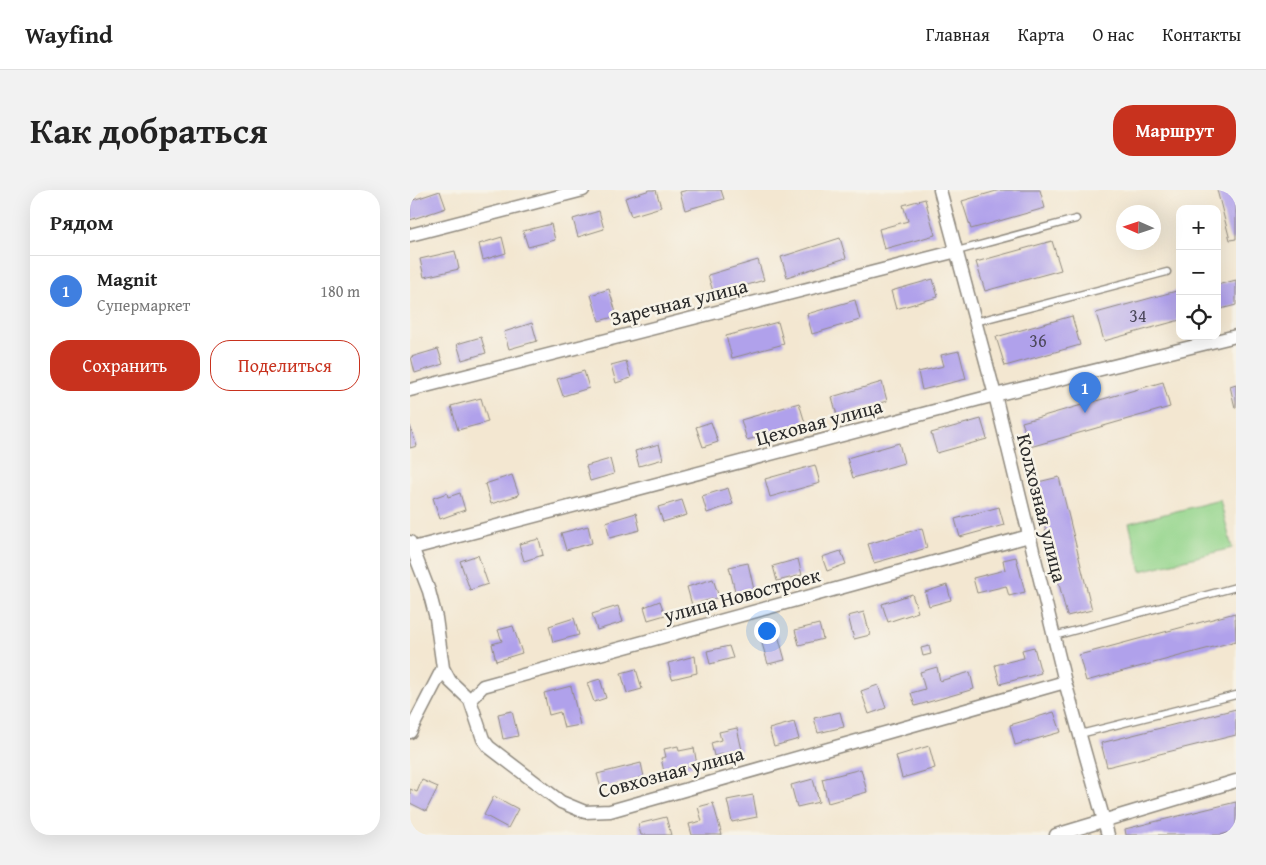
<!DOCTYPE html>
<html lang="ru">
<meta charset="utf-8">
<style>
body{margin:0;font-family:"Gentium Book Plus",serif;background:#f2f2f2;color:#222}
.controls{position:absolute;right:15px;top:15px;display:grid;overflow:hidden;border-radius:10px;box-shadow:0 5px 20px #0002}
.controls button{width:45px;height:45px;display:grid;place-items:center;padding:0;border:0;border-bottom:1px solid #e0e0e0;background:#fff;color:#222;font:25px sans-serif}
.compass{position:absolute;left:706px;top:15px;width:45px;height:45px;border-radius:50%;background:#fff;box-shadow:0 5px 20px #0002;rotate:273deg}
.you{position:absolute;left:356px;top:440px;width:18px;height:18px;margin:-12px;border:4px solid #fff;border-radius:50%;background:#1a73e8;box-shadow:0 0 0 8px #1a73e833}
.badge{display:grid;place-items:center;width:32px;height:32px;border-radius:50%;background:#c8321e;color:#fff;font-size:16px;font-weight:700}
.pin{position:absolute;translate:-50% -41px;filter:drop-shadow(0 1px 2px #0008)}
.pin::after{content:'';position:absolute;top:26px;width:18px;height:15px;background:inherit;clip-path:polygon(0 0,100% 0,50% 100%)}
.list{margin:0;padding:0;list-style:none}
h2{display:flex;justify-content:space-between;align-items:center;height:65px;margin:0;padding:0 20px;font-size:21px}
h2 small{font-size:16px;font-weight:400;color:#767676}
.list li{display:grid;grid-template-columns:32px 1fr auto;gap:15px;align-items:center;box-sizing:border-box;height:70px;padding:0 20px;border-top:1px solid #e0e0e0}
.list b{display:block;font-size:19px;white-space:nowrap}
.list p{margin:0;font-size:16px;white-space:nowrap;color:#767676}
.list em{font-size:16px;font-style:normal;color:#767676}
.actions{display:flex;gap:10px;padding:15px 20px}
.actions a{flex:1;padding:11px 0;border:1px solid #c8321e;border-radius:20px;text-align:center;font-size:18px;color:#c8321e}
.actions .main{background:#c8321e;color:#fff}
.icon{flex:none;width:28px;height:28px;fill:none;stroke:currentColor;stroke-width:2;stroke-linecap:round;stroke-linejoin:round}
.map{position:relative;flex:none;width:826px;height:645px;overflow:hidden;border-radius:20px}
header{display:flex;align-items:center;gap:30px;box-sizing:border-box;height:70px;padding:0 25px;background:#fff;border-bottom:1px solid #e0e0e0}
header strong{font-size:24px}
nav{display:flex;gap:28px;margin-inline-start:auto;font-size:18px}
.intro{display:flex;align-items:center;justify-content:space-between;box-sizing:border-box;height:120px;padding:0 30px}
h1{margin:0;font-size:35px}
.button{padding:12px 22px;border-radius:20px;background:#c8321e;color:#fff;font-size:18px;font-weight:700}
main{display:flex;gap:30px;padding:0 30px}
aside{flex:1;background:#fff;border-radius:20px;box-shadow:0 5px 20px #0002}
.map>svg:first-child{display:block}
</style>
<header>
<strong>Wayfind</strong>
<nav><a>Главная</a><a>Карта</a><a>О нас</a><a>Контакты</a></nav>
</header>
<div class="intro"><h1>Как добраться</h1><a class="button">Маршрут</a></div>
<main>
<aside>
<h2>Рядом<small></small></h2>
<ul class="list">
<li><span class="badge" style="background:#3f7fe0">1</span><div><b>Magnit</b><p>Супермаркет</p></div><em>180 m</em></li>
</ul>
<div class="actions"><a class="main">Сохранить</a><a>Поделиться</a></div>
</aside>
<div class="map">
<svg width="826" height="645" viewBox="0 0 826 645">
<rect width="100%" height="100%" fill="#f7f3e8"/>
<filter id="ink" filterUnits="userSpaceOnUse"><feTurbulence type="fractalNoise" baseFrequency=".02" numOctaves="2"/><feDisplacementMap in="SourceGraphic" scale="10" xChannelSelector="R" yChannelSelector="G"/><feConvolveMatrix kernelMatrix="1 2 1 2 8 2 1 2 1" color-interpolation-filters="sRGB"/></filter>
<filter id="wash" filterUnits="userSpaceOnUse"><feTurbulence type="fractalNoise" baseFrequency=".0096" numOctaves="4" result="noise"/><feDisplacementMap in="SourceGraphic" scale="20" xChannelSelector="R" yChannelSelector="G"/><feGaussianBlur stdDeviation="1.12" result="paint"/><feColorMatrix in="noise" values="0 0 0 0 0 0 0 0 0 0 0 0 0 0 0 0 0 1.4 0 .05"/><feComposite in="paint" operator="in"/></filter>
<g filter="url(#wash)">
<rect width="100%" height="100%" fill="#f3e7d1"/>
<path fill="#94d58c" stroke="#60805c" d="M810,310l12,48 -91,23 -12,-48z"/>
<g id="blocks">
<path fill="#b0a1eb" d="M240,0h6l5,17 -30,9 -6,-18z
M278,0h33l3,9 -39,11 -5,-18z
M590,0h40l5,18 -74,21 -9,-28z
M807,0h19v49l-6,1z
M30,1l6,17 -36,12v-19z
M515,9l10,36 -51,14 -5,-20 29,-8 -5,-16z
M189,21l5,18 -26,8 -5,-18z
M141,34l4,16 -27,7 -5,-16z
M92,47l4,16 -23,7 -4,-16z
M430,48l6,20 -59,19 -6,-20z
M642,51l9,29 -76,21 -9,-29z
M45,61l4,18 -35,8 -4,-18z
M348,70l6,20 -50,15 -6,-20z
M523,89l5,18 -42,12 -5,-18z
M826,90v25l-19,5v-25z
M199,99l8,27 -18,5 -8,-26z
M770,100v30l-76,21 -8,-28z
M445,110l5,20 -48,14 -5,-20z
M662,126l8,29 -75,21 -9,-29z
M368,132l6,22 -52,14 -6,-22z
M122,133l5,18 -28,8 -5,-17z
M71,147l5,16 -24,7 -5,-16z
M28,159l5,15 -28,9 -4,-16z
M549,161l7,28 -44,11 -4,-18 26,-6 -3,-11z
M216,171l5,17 -15,5 -5,-18z
M174,181l5,17 -26,8 -6,-17z
M472,192l5,19 -50,14 -5,-18z
M753,192l7,25 -140,40 -8,-25z
M826,194v24h-1l-5,-22z
M71,208l7,24 -30,8 -7,-24z
M389,213l6,20 -58,17 -6,-20z
M571,229l6,20 -50,14 -6,-20z
M301,232l7,20 -15,5 -7,-20z
M0,236l7,20 -7,2z
M489,253l5,20 -51,15 -6,-20z
M249,254l4,15 -24,7 -4,-15z
M200,269l4,15 -24,7 -4,-15z
M405,275l5,18 -50,14 -5,-18z
M102,285l7,20 -28,9 -6,-20z
M649,287l33,133 -25,6 -33,-133z
M318,298l5,16 -26,9 -5,-17z
M37,303l1,4 12,-4 5,17 -25,9 -7,-21z
M272,310l5,15 -24,7 -5,-15z
M589,317l5,18 -44,12 -5,-18z
M226,323l4,17 -30,8 -4,-16z
M178,336l4,17 -26,7 -5,-17z
M512,338l5,20 -53,15 -6,-19z
M129,349l4,16 -19,6 -5,-17z
M431,361l5,13 -19,7 -5,-14z
M68,365l10,29 -18,6 -10,-29z
M606,367l9,35 -16,4 -3,-10 -29,7 -4,-15 32,-8 -2,-10z
M388,369l4,16 -25,6 -4,-15z
M338,373l6,27 -18,5 -7,-28z
M303,389l6,18 -27,8 -5,-18z
M537,395l4,15 -22,6 -4,-14z
M502,404l6,18 -30,10 -6,-18z
M250,411l5,14 -17,5 -4,-13z
M208,416l5,16 -26,8 -5,-16z
M454,422l6,23 -16,4 -6,-23z
M825,423l1,28 -150,40 -7,-26z
M164,428l5,17 -26,7 -4,-16z
M409,434l4,15 -24,6 -4,-15z
M103,436l9,27 -26,8 -4,-17 10,-3 -4,-11z
M368,445l7,25 -17,4 -7,-24z
M319,456l4,12 -23,6 -3,-13z
M519,456l2,8 -8,2 -2,-8z
M624,457l7,26 -41,11 -5,-19 29,-7 -2,-8z
M285,466l2,17 -25,6 -4,-16z
M527,477l3,14 30,-9 4,17 -59,17 -4,-13 14,-4 -5,-17z
M226,479l6,20 -15,4 -6,-20z
M190,489l6,19 -12,4 -7,-19z
M468,495l8,23 -17,6 -8,-23z
M161,496l9,39 -16,3 -4,-16 -11,3 -5,-22z
M826,519v26l-129,32 -6,-24z
M102,521l6,25 -15,3 -5,-25z
M430,522l4,15 -26,6 -4,-15z
M644,522l7,20 -46,13 -5,-20z
M384,532l5,17 -25,7 -5,-17z
M327,538l5,22 -28,6 -3,-13 10,-3 -2,-8z
M268,556l1,5 15,-3 3,17 -33,7 -3,-14 5,-1 -2,-8z
M519,556l6,22 -33,10 -6,-22z
M231,573l3,14 -43,11 -4,-14z
M451,579l6,23 -39,11 -6,-24z
M403,589l6,23 -22,5 -6,-22z
M12,590l16,7 -12,24 -16,-8v-14l7,3z
M343,605l4,22 -25,5 -5,-22z
M84,606l24,13 -10,19 -24,-13z
M826,612v29l-16,4h-94l-1,-6z
M303,613l9,32h-30l-3,-11 13,-3 -4,-14z
M256,627l5,18h-30l-3,-11z"/>
</g>
</g>
<g filter="url(#ink)">
<use href="#blocks" fill-opacity="0" stroke="#8f897e" stroke-width="1"/>
<g fill="none" stroke-linecap="round" stroke-linejoin="round">
<defs>
<path id="lane" d="M547,61l119,-32
M565,132l192,-50
M644,446l182,-49
M670,544l156,-39"/>
<path id="street" d="M530,0l55,205 70,287 43,153
M0,45l173,-45
M0,200l547,-139
M0,352l19,49 7,27 7,50 7,13 20,19 13,39 6,8 72,55 24,10 25,-1 455,-129
M3,358l582,-153 241,-59
M60,510l13,-14 546,-150
M0,542l33,-64
M646,645l180,-54"/>
</defs>
<use href="#lane" stroke="#8f897e" stroke-width="9"/>
<use href="#street" stroke="#8f897e" stroke-width="15"/>
<use href="#lane" stroke="#fff" stroke-width="6"/>
<use href="#street" stroke="#fff" stroke-width="12"/>
</g>
</g>
<g text-anchor="middle" stroke-width="5" stroke-linejoin="round" paint-order="stroke">
<g font-size="18" fill="#4c485b">
<text x="728" y="132">34</text>
<text x="628" y="157">36</text>
</g>
<g font-size="20" fill="#2b2b2b" stroke="#f7f3e8">
<text transform="translate(269 112) rotate(-14)" y="7">Заречная улица</text>
<text transform="translate(409 232) rotate(-15)" y="7">Цеховая улица</text>
<text transform="translate(632 318) rotate(76)" y="7">Колхозная улица</text>
<text transform="translate(332 405) rotate(-15)" y="7">улица Новостроек</text>
<text transform="translate(261 582) rotate(-15)" y="7">Совхозная улица</text>
</g>
</g>
</svg>
<div class="controls">
<button>+</button>
<button>−</button>
<button><svg class="icon" aria-label="locate" viewBox="0 0 24 24"><circle cx="12" cy="12" r="6"/><path d="M12 2v4M12 18v4M2 12h4M18 12h4"/></svg></button>
</div>
<svg class="compass" viewBox="-18 -18 36 36"><path d="M0-13l5 13h-10z" fill="#e53935"/><path d="M0 13l5-13h-10z" fill="#767676"/></svg>
<div class="you"></div>
<div class="pin badge" style="left:675px;top:223px;background:#3f7fe0">1</div>
</div>
</main>
